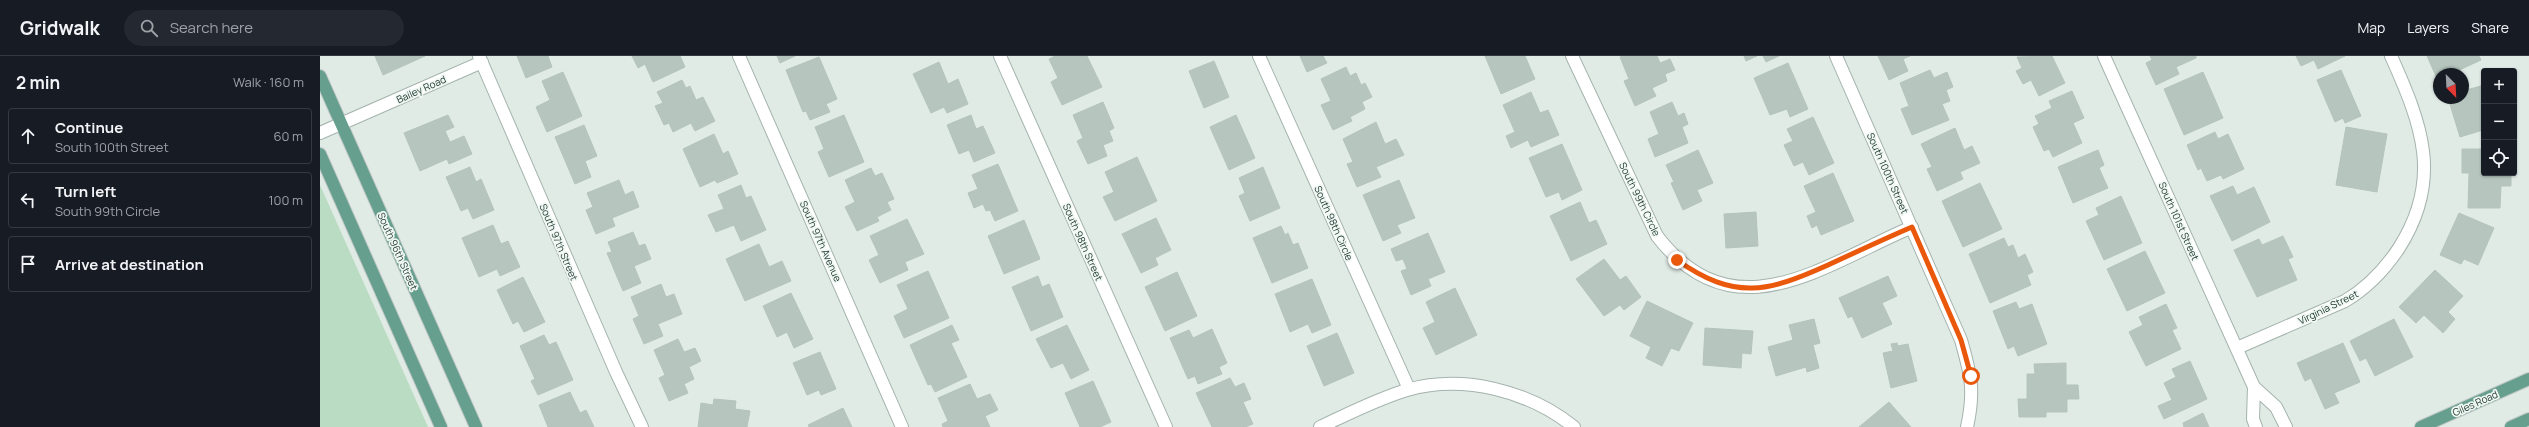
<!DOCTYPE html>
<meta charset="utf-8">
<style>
body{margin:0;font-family:Manrope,sans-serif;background:#242831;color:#f1f3f6}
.controls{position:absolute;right:12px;top:12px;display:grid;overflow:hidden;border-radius:4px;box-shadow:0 1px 3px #0004}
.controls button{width:36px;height:36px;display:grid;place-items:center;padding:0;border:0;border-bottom:1px solid #363941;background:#171b24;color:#f1f3f6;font:20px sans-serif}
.compass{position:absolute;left:2113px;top:12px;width:36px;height:36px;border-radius:50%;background:#171b24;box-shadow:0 1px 3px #0004;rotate:156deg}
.stop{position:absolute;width:12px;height:12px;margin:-9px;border:3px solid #ea580c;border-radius:50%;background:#fff}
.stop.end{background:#ea580c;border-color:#fff;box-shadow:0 1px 4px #0008}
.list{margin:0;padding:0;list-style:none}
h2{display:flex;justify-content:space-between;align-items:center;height:52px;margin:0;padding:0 16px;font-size:17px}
h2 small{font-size:13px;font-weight:400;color:#9ea1a6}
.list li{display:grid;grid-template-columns:26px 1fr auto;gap:12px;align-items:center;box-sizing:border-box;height:56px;margin:0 8px 8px;padding:0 8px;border:1px solid #363941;border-radius:4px}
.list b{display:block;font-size:15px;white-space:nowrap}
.list p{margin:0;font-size:13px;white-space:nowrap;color:#9ea1a6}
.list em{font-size:13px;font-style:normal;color:#9ea1a6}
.icon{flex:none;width:22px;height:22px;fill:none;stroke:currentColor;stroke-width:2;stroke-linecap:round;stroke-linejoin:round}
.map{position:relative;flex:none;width:2209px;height:371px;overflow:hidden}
header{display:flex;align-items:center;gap:24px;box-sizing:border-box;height:56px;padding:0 20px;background:#171b24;border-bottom:1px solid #363941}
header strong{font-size:19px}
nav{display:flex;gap:22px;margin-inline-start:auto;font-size:14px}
.search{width:280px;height:36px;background:#242831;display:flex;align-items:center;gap:10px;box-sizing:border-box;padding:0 14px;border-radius:22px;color:#9ea1a6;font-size:15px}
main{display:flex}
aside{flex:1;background:#171b24}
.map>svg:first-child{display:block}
</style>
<header>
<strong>Gridwalk</strong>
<div class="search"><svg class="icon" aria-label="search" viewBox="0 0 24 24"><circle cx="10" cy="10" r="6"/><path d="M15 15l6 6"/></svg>Search here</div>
<nav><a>Map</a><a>Layers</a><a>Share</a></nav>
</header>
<main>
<aside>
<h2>2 min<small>Walk · 160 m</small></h2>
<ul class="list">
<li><svg class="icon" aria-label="ahead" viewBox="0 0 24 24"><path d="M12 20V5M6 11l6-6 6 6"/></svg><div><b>Continue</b><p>South 100th Street</p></div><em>60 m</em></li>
<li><svg class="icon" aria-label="left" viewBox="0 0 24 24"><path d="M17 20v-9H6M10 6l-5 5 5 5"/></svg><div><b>Turn left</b><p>South 99th Circle</p></div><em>100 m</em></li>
<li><svg class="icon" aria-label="arrive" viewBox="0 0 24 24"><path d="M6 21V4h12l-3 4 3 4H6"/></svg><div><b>Arrive at destination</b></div></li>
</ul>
</aside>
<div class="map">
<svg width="2209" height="371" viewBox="0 0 2209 371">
<rect width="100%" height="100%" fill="#e1ebe6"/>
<path fill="#badcc2" d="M0,129l108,242h-108z"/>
<path fill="#b6c6bf" stroke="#b4c4bd" d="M55,0h50l-42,19z
M197,0h31l4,11 -26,11z
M312,0h48l5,11 -32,15 -8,-18 -7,4z
M457,0h18l-15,7z
M735,0h32l15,31 -40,18 -11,-23 7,-4 -9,-19z
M980,0h23l4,7 -20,9z
M1165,0h40l10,23 -34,15z
M1303,0h34l3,7 10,-4 5,11 -10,4 2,7 -15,7 4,8 -21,10 -11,-25 5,-2 -9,-22z
M1424,0h13l-11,5z
M1443,0h16l-13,6z
M1558,0h32l-7,3 5,12 -19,9z
M1732,0l13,27 -26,13 -8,-16 -8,4 -7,-13 6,-3 -5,-11z
M1830,0h46v2l-20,9 3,7 -23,11 -10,-22 6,-3z
M1976,0h49l-27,13 -4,-9 -13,6z
M2107,0h52l2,4 -26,12 1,2h-17v9z
M499,1l18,42 -11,5 4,8 -20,8 -4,-9 -3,1 -17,-42z
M894,5l15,36 -25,11 -15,-37z
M619,6l9,22 10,-5 10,25 -21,9 -3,-6 -13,6 -18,-39z
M1468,7l20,46 -18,8 -3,-8 -17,6 -16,-37z
M1026,11l4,9 6,-3 5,12 4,-2 7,14 -10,5 3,7 -15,8 2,4 -19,9 -12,-25 10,-4 -10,-22z
M1610,14l4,8 13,-6 6,15 -7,3 4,11 -8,3 7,16 -37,15 -11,-26 8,-3 -9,-23z
M2021,14l20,46 -16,7 -2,-5 -8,4 -18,-42z
M243,16l19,44 -35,16 -11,-25 14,-7 -8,-19z
M1883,16l20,46 -39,17 -20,-46z
M362,24l4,8 4,-2 6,14 7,-3 12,24 -20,10 -4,-8 -18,9 -4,-9 -5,2 -9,-19 8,-3 -6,-11z
M2164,29l-1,45 -23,7 -12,-39h15v-7z
M1752,35l12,27 -11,5 9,20 -29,14 -4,-8 -5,2 -11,-24 6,-3 -4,-8 17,-8 -3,-7z
M1211,36l9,21 8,-3 11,25 -28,12 -3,-7 -17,8 -5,-12 9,-4 -12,-27z
M783,46l11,26 -5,3 4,10 -10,4 4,11 -19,8 -11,-23 6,-3 -10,-23z
M1352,46l6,14 6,-3 4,11 -6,3 6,16 -33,14 -7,-18 11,-5 -9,-22z
M128,59l6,12 -9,4 5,11 14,-6 8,18 -23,10 -2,-5 -27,12 -16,-38z
M524,59l20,47 -35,15 -11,-25 6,-3 -9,-22z
M651,59l5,14 7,-3 12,27 -21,9 -5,-12 -10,4 -12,-29z
M916,59l19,43 -26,12 -19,-43z
M1493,61l21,46 -25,12 -6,-13 -9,4 -10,-21 9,-4 -6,-12z
M1056,66l9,22 11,-5 8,16 -28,12 5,10 -24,10 -10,-23 6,-2 -10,-23z
M264,69l13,31 -12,5 6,16 -16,7 -20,-47z
M2026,71l41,7 -10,58 -41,-7z
M1635,72l9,22 8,-4 8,17 -20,9 3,7 -26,12 -10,-22 5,-2 -11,-23z
M1895,76l3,7 10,-5 16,35 -21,10 -2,-4 -14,6 -6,-13 -3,2 -11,-25z
M394,78l9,20 5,-3 10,23 -21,9 -2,-3 -15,7 -17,-38z
M1242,88l20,46 -20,10 -3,-8 -13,5 -17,-39z
M2142,93h22v24h27v13h-10l-1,22h-32l1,-35h-7z
M1378,94l15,33 -16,7 5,11 -19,9 -12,-27 3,-1 -8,-17z
M1778,94l6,15 -5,3 9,20 -35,15 -15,-36z
M817,101l20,44 -42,20 -12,-24 11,-5 -9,-20z
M678,108l20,47 -23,10 -5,-11 -4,1 -3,-7 -9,4 -6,-15 10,-4 -6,-14z
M150,111l6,15 5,-3 13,31 -21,9 -5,-11 -7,3 -15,-34z
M943,111l17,41 -30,13 -11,-25 6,-3 -6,-15z
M551,112l4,8 7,-3 12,26 -7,3 4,8 -14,7 2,4 -22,10 -12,-24 10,-5 -10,-22z
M1513,117l21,48 -33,14 -4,-10 -5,3 -5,-12 9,-4 -12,-26z
M299,124l6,15 8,-4 6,16 -27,11 3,8 -19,8 -10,-24 7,-3 -6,-14z
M1079,124l16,38 -18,7 4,8 -18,8 -20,-46z
M1660,127l22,46 -39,18 -21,-46z
M421,129l5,13 5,-2 15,34 -25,11 -7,-16 -18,7 -8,-17 16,-6 -6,-14z
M1913,130l4,9 17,-8 16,35 -38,19 -22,-45z
M1801,140l21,47 -38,17 -18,-39 13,-6 -3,-7z
M1260,146l9,21 7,-3 11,24 -36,17 -21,-45z
M1436,156l2,34 -32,2 -2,-34z
M2139,157l35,15 -16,37 -14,-6 -3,5 -21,-9z
M836,162l15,32 -16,8 3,7 -17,8 -19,-39z
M587,163l17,35 -19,8 3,8 -28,13 -11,-23 10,-5 -9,-19z
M704,164l16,39 -36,15 -16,-38z
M173,169l8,19 7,-3 12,26 -20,9 -3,-7 -18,8 -17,-39z
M961,170l4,9 3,-2 5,12 5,-2 10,25 -36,15 -19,-45z
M313,176l6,14 6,-2 6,15 -17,7 7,17 -18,8 -16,-38 5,-1 -4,-10z
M1108,177l17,39 -17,7 3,7 -20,9 -10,-24 6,-2 -4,-10 -7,2 -5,-12z
M1963,180l10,21 -5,2 9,21 -40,17 -23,-47 25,-11 3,6z
M1684,182l4,9 5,-2 5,13 7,-4 8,18 -6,3 4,10 -41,18 -21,-49z
M439,188l10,23 13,-6 9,20 -46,20 -19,-42z
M1825,195l20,42 -38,18 -20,-42z
M1284,203l16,21 6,-4 15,21 -17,13 -4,-5 -16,11 -28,-37z
M2115,214l28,26 -15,16 7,7 -12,14 -19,-18 -8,8 -17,-16z
M608,215l21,47 -45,20 -10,-22 14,-7 -11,-24z
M857,216l20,44 -32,15 -20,-44z
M718,220l4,11 7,-3 14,33 -32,14 -19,-44z
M1568,220l9,20 -15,7 10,21 -30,14 -10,-22 -4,2 -9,-20z
M203,221l22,45 -21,10 -6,-11 -5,3 -16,-34z
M992,223l19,46 -19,8 -4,-9 -18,8 -15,-38z
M341,228l5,13 8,-3 8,20 -24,10 5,12 -19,8 -11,-25 6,-3 -8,-19z
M1135,232l22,47 -41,20 -13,-27 12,-6 -9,-20z
M471,237l22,46 -19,9 -7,-16 -10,5 -14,-31z
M1327,245l46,22 -14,28 -8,-3 -9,18 -16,-8 5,-11 -21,-11z
M1696,246l3,7 13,-5 15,40 -29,12 -4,-10 -6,3 -15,-38z
M1846,248l11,24 -5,2 9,19 -35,17 -17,-34 14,-7 -4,-8z
M1494,263l6,24 -7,2 6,23 -12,4 -1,-5 -30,9 -8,-29 25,-7 -4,-15z
M2074,263l19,38 -38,19 -9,-18 -6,3 -10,-20z
M632,269l7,15 -8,3 16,34 -32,15 -4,-8 -3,1 -18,-40z
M747,269l22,45 -18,9 -8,-16 -12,5 -15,-29z
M1385,272l48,3 -2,23 -9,-1 -1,15 -38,-3z
M892,273l15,34 -8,4 3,7 -24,10 -3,-8 -7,3 -18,-41 19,-8 4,8z
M1017,277l17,40 -30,13 -17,-40z
M224,279l5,10 7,-3 17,38 -35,15 -7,-14 4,-2 -15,-33z
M358,283l6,13 11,-4 6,13 -12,6 5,12 -10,5 4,9 -19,8 -10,-23 6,-3 -11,-25z
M1577,287l1,3 10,-2 9,37 -26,7 -8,-35 10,-2 -2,-7z
M2023,287l17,39 -26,11 5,10 -14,6 -14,-31 -6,3 -8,-18z
M500,296l16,37 -15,6 -2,-5 -12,5 -14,-32z
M1870,305l17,38 -43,20 -6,-13 14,-6 -8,-17 12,-6 -4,-8z
M1746,307v22h12l1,14h-12v13h-21v5h-27l-1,-18h9v-25h8l-1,-10z
M910,322l5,9 9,-4 7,16 -8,3 10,22 -8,3h-33l-16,-34z
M773,325l18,41 -11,5h-20l-15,-34z
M650,328l7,15 13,-5 8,16 -13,6 5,11h-47l-1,-3 6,-3 -10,-23z
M250,336l10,21 6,-3 8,17h-46l-9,-22z
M394,343l22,2 -1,8 15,2 -3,16h-49l3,-24 12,2z
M1569,346l22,25h-52z
M523,352l9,19h-43l-1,-2z
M1883,357l6,14h-25l-1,-4z"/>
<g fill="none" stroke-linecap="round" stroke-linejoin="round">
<defs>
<path id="minor" d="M159,0l137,316 26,55
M419,0l163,371
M680,0l166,371
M939,0l150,333
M1252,0l85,180c77,100 166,29 255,-9
M1516,0l125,284c10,35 14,51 6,87
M1784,0l150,331 22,20 10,20
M0,77l162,-71
M1917,292l108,-47c22,-13 40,-32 54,-53 44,-69 23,-123 -8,-192
M1934,331l-1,32 3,8
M1000,371c28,-13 57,-28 87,-37 57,-16 122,1 167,37"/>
<path id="major" d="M0,20l156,351
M0,98l121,273
M2101,371l108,-48
M2191,371l18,-8"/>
</defs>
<use href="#minor" stroke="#a4b3ad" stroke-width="14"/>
<use href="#major" stroke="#c1c8c6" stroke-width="14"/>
<use href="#minor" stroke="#fff" stroke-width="12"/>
<use href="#major" stroke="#679f8f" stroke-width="12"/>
</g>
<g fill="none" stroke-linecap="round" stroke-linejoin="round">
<path stroke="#ea580c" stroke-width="5" d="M1357,204c58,41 91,32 151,5 28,-13 56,-26 84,-38l49,113 10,36"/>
</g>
<g text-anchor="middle" stroke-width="3.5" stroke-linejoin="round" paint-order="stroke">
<g font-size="10" fill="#223b34" stroke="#f1f8f4">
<text transform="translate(101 33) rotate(-24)" y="4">Bailey Road</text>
<text transform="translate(1568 117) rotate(66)" y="4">South 100th Street</text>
<text transform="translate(1320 143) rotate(64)" y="4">South 99th Circle</text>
<text transform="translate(1859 165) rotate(66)" y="4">South 101st Street</text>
<text transform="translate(1014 167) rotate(66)" y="4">South 98th Circle</text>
<text transform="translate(501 185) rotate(66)" y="4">South 97th Avenue</text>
<text transform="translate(239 186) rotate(67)" y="4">South 97th Street</text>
<text transform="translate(763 186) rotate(66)" y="4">South 98th Street</text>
<text transform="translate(78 195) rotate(66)" y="4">South 96th Street</text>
<text transform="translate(2008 251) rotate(-26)" y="4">Virginia Street</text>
<text transform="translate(2155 347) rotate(-24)" y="4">Giles Road</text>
</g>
</g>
</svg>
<div class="controls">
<button>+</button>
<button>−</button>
<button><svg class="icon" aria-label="locate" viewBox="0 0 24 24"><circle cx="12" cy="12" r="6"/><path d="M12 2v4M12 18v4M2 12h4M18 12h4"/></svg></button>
</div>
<svg class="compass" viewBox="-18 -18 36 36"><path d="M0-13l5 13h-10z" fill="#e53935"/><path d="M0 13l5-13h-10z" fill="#9ea1a6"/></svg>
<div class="stop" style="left:1651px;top:320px"></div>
<div class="stop end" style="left:1357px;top:204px"></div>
</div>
</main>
